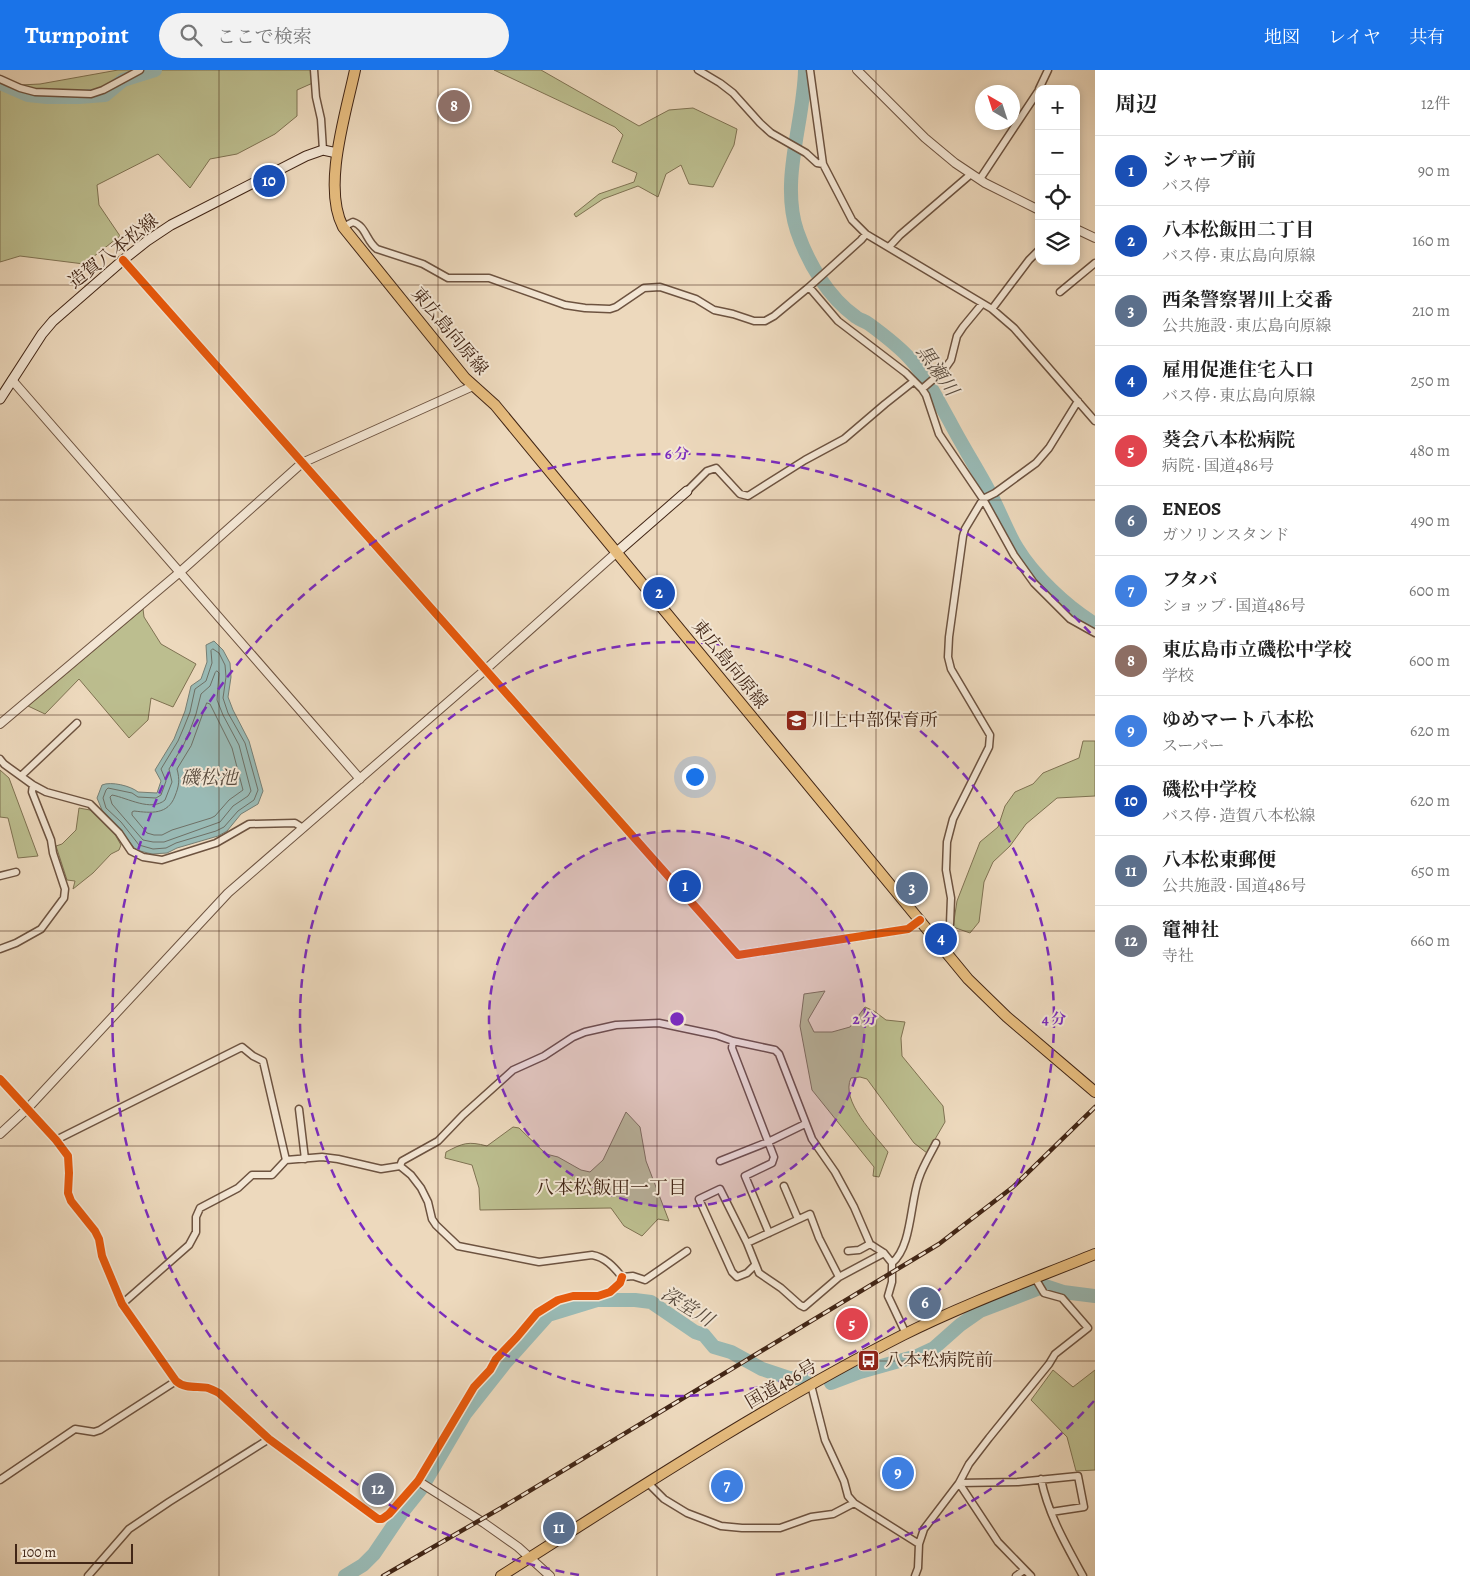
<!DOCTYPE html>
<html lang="ja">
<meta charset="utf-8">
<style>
body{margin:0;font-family:Alegreya,"Noto Serif JP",serif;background:#f2f2f2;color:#222}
.controls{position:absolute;right:15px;top:15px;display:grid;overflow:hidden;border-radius:10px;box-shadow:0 2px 8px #0003}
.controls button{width:45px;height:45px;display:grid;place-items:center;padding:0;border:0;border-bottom:1px solid #e0e0e0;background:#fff;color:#222;font:25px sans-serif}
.compass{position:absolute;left:975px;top:15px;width:45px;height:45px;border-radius:50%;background:#fff;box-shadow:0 2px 8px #0003;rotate:321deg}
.scale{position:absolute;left:15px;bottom:12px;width:118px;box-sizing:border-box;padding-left:5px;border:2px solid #422616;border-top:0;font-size:14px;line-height:18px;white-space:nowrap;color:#422616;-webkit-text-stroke:4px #f3e6d4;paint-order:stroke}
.you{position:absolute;left:694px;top:706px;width:18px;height:18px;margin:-12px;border:4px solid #fff;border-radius:50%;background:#1a73e8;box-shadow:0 0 0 8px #1a73e833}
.badge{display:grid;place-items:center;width:32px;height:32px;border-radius:50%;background:#1a73e8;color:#fff;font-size:16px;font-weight:700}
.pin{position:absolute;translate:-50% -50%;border:2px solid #fff;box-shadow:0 1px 5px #0006}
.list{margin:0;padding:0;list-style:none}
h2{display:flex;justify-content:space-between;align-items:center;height:65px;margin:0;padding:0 20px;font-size:21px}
h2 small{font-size:16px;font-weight:400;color:#767676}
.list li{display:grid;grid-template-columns:32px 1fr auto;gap:15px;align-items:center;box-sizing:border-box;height:70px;padding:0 20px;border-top:1px solid #e0e0e0}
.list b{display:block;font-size:19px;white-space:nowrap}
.list p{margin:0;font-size:16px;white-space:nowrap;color:#767676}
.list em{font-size:16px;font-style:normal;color:#767676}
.icon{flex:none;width:28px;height:28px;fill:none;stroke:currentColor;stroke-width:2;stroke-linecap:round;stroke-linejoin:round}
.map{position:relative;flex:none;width:1095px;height:1506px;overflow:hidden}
header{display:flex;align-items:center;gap:30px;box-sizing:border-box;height:70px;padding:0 25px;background:#1a73e8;color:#fff}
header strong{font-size:24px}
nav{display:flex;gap:28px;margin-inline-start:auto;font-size:18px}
.search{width:350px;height:45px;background:#f2f2f2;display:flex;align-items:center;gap:12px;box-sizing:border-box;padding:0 18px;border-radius:28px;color:#767676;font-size:19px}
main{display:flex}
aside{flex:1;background:#fff}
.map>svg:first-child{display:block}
</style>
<header>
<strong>Turnpoint</strong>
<div class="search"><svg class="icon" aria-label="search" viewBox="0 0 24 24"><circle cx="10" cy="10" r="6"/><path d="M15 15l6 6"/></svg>ここで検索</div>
<nav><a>地図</a><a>レイヤ</a><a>共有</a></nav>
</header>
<main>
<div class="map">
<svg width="1095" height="1506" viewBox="0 0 1095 1506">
<rect width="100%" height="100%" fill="#edd9bd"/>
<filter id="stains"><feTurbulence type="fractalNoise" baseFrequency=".004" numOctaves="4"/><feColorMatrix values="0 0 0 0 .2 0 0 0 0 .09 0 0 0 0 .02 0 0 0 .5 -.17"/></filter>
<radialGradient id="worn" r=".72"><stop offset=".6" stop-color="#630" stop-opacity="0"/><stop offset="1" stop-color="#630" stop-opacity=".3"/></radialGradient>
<path fill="#bcbe8f" stroke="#7f7252" d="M118,0h194l3,12 -18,8v26l-22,18 -38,20 -27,5 -20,29 -32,-34 -61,31 2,20 21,31 -36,28 -64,-8 -20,6v-176l40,-2z
M494,0h47l98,56 30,-16 24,-2 44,21 -3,16 -21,42 -24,-3 -8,-19 -15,9 -8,23 -20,-11 -35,13 -27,18 -2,-3 25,-20 35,-12 3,-9 -25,-11 11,-27 -8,-8z
M143,539l1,8 17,27 35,20 -23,43 -22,-9 -3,22 -19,18 -50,-59 -34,35 -17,-8z
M1083,671h12v55l-38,2 -31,26 -16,22 -17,16 -9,20 -5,40 -9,11 -17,-6 4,-26 23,-59 18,-15 7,-21 10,-14 18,-8 10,-11 36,-15z
M0,700l9,8 29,78 -20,2 -10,-40 -8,-1z
M79,738l11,2 23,21 8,14 -2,5 -8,4 -18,19 -20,16 2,-8 -8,-1 -11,-34 6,-2 14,-14z
M825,921l-17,29 6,12h18l18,-5 15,-20 9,4 12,9 19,2 -4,16 1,18 41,50 2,16 -18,31 -13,-10 -47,-64 -7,-2 -9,1c-11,23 24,57 37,74l-9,25 -6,-1 1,-9 -62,-77 -12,-64 4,-32z
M626,1042l14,15 6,34 23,60 -11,-2 -16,17 -18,-10 -13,-18 -131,2 -1,-22 -7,-23 -27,-7 1,-6c17,-9 22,-11 41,-6l26,-19 6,1 27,26 12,3 23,13 9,2 13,-12z
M1053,1300l20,17 22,-17v100l-19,1 -9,-34 -36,-37z"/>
<path fill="#99bab5" stroke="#767f75" d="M214,571l9,9 7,13 1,14 -3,20 5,13 16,31 14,50 -5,13 -17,10 -14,17 -9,5 -41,12 -10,5 -15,1 -16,-4 -19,-24 -15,-16 -5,-12 5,-13c9,-4 29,1 36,7l19,1 4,-12 -6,-11 19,-31 11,-28 6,-25 10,-7 6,-17 -1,-17z"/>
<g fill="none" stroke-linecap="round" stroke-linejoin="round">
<path stroke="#6e7066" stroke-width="1" d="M213,579l6,4 6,12 1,12 -3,21 5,15 17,30 13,47 -4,10 -16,11 -14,16 -8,4 -40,12 -10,5 -13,1 -14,-4 -18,-23 -15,-14 -3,-10 3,-8 2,-2 24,5 6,4 18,1 5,-3 5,-14 -5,-12 17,-28 6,-14 6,-15 5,-23 11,-8 6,-18 -1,-12z
M217,601l2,2 -2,27 6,15 16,30 12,46 -3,5 -15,10 -13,16 -56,20h-11l-10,-2 -31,-36 -2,-7 2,-2c16,3 39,17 53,5l7,-18 -3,-13 15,-25 6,-14 6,-16 5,-20 9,-8 5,-13z
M207,633l3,1 22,44 11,42 -14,10 -14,16 -4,2 -39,12 -10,5h-8l-7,-2 -15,-18v-3l2,-1c17,2 34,4 41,-15 4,-10 5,-16 2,-27l14,-23z"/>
<path stroke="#99bab5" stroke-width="14" d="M805,0c-1,52 -25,110 -8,161 11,32 31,66 59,86 4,3 9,4 13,7 15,11 31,23 43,37 16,18 26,40 38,61 12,23 26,45 39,69 10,18 17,39 28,57 17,28 50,59 78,76
M0,13l28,12 19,2h32l26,-2 18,-15 32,-10
M831,1313l29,-11 57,-16 17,-8 26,-23 20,-14 65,-25 18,6 32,4
M345,1506l18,-11 11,-11 27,-40 20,-25 44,-75 41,-52 42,-47 49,-15h38l16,2 44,30 9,3 10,12 17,5 31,17 27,9h15"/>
<defs>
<path id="minor" d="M314,0l2,27 5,22 2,31
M698,0l22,13 13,10 27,30 11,10 35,20 11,10 6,1
M810,0l13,94 29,56 14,14 126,75 22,19 81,93
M0,9l20,9 15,4 56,2 12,-4 37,-20
M1039,19l9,-19
M980,109l59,-89
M343,157l10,-5c13,4 13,19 24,27l46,15 25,14h41l76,27 20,3 25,1 6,-2 28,-19 16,-1 36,12 18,11 19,4 21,7h11l9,-5 35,-29 52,-47 5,-6
M889,177l11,-12 71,-61
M809,217l29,34 68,52 16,16 4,6 13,39 44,65 31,56 20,28 36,36 25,14
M1060,222l35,-29
M992,239l37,-49 10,-10
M922,319l22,-19 7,-10 6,-24 6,-9 19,-23
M687,421l20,-20 9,-3 24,26 8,2 57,-36 39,-21 41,-35 29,-23
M0,689l4,5 29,21 13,7 44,12 29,29 12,18 12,6 19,3 54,-17 33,-19 46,-1 8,5
M21,706l56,-53
M0,806l16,-4
M942,877l8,-23 1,-26 -5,-28 1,-28 6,-23 36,-72 1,-12 -39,-66 -3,-12 1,-20 14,-101 2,-7 18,-30 12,-6 41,-30 13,-15 29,-47
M0,879l16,-6 25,-14 23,-31 1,-9 -12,-36 -2,-13 -19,-48 1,-7
M733,971l-1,7 42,109 -2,6 -27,13 24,57
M0,1009l56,61 12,16 1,17 -1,20 3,8 24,30 4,8 3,17 20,48 54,77c9,8 21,5 32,7 3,1 7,3 11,5l50,46 109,80h4l7,-5 29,-33 56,-94 16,-17 6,-11 21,-22 20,-24 21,-13 15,-4h25l12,-4 10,-9 2,-6
M299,1039l6,50
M56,1070l186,-93 11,9 10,5 23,99
M720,1091l48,-19 37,-18
M400,1096l2,-5 36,-20 25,-26 50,-45 31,-14 29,-19 12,-5 31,-7 43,-2 57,12 17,6 42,9 4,4 33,85 23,33 19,35 16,37 14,9 8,10v19l-4,14 18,38
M784,1116l14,33
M747,1173l63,-29 9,24 20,39
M848,1181l11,-1 11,-6
M892,1193c20,-16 18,-61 27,-85 4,-12 11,-23 17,-35
M755,1195l-8,8 -10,4 -5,-5 -33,-73 21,-10 27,54 12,30 22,15 19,17 4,2 35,-30 45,-24
M622,1207l11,-1 12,4 42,-29
M122,1234l67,-59 7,-13v-15l4,-9 38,-20 14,-13h20l14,-15 36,-3 16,2 43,10 19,-3 11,9 10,13 7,14 4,17 4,6 22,21 81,16 53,-7c13,2 22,12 30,22
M811,1315l14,55 19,41 4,15 6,7 65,41
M1041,1409c7,35 25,66 42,97
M0,1410l75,-51 19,3 6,-2 76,-49
M648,1413l16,16 23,14 34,13 21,2h38l31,-11 22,-3 21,-11
M959,1413l59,-1 60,-6 6,31 -33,5
M959,1413l39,59 33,34
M88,1506l41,-47 40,-27 100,-63
M915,1506l3,-8 1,-24 5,-15 35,-46 10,-19 20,-26 60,-74 6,-10 33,-26 -26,-30 -18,-5 -9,-15
M1016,1506l8,-6"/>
<path id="tertiary" d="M857,0l68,68 30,25 30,20 54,27
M1076,159l19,9
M123,190l615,695 170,-26 12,-9
M12,310l348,399
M0,654l180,-152 122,-109 171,-77
M0,1064l27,-25 201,-216 257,-223 132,-118
M418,1411l66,42 34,24 32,29"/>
<path id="secondary" d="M0,329l42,-65 11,-13 70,-61 24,-19 24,-16 135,-69 17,-6 14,3
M617,482l70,-61"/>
<path id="primary" d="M355,0c-9,43 -33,117 -12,157l122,151 30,27 473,574 39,38 88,75"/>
<path id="trunk" d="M501,1506c132,-84 263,-170 402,-241 62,-31 128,-55 192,-81"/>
</defs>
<use href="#minor" stroke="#6d5340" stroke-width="9"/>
<use href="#tertiary" stroke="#6d5340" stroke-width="10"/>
<use href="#secondary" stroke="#422616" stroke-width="11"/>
<use href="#primary" stroke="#422616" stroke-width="12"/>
<use href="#trunk" stroke="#422616" stroke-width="12"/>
<use href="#minor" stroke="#f3e6d4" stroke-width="6"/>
<use href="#tertiary" stroke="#f3e6d4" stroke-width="8"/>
<use href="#secondary" stroke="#f3e6d4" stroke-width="9"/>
<use href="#primary" stroke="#e6bc7e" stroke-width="10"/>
<use href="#trunk" stroke="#e6bc7e" stroke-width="10"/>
<defs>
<path id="rail" d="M383,1506l118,-68 438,-264 74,-57 82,-80"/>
</defs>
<use href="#rail" stroke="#422616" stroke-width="4.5"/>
<use href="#rail" stroke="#f3e6d4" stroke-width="2.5" stroke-dasharray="8" stroke-linecap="butt"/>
<defs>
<path id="cycleway" d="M123,190l615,695 170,-26 12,-9
M0,1009l56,61 12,16 1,17 -1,20 3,8 24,30 4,8 3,17 20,48 54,77c9,8 21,5 32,7 3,1 7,3 11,5l50,46 109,80h4l7,-5 29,-33 56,-94 16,-17 6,-11 21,-22 20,-24 21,-13 15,-4h25l12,-4 10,-9 2,-6"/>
</defs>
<use href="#cycleway" stroke="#f3e6d4" stroke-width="11"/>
<use href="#cycleway" stroke="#e8590c" stroke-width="8"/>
</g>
<path fill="none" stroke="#422616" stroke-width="1" stroke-opacity="0.55" d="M219,0v1506M438,0v1506M657,0v1506M876,0v1506M0,215h1095M0,430h1095M0,645h1095M0,861h1095M0,1076h1095M0,1291h1095"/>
<circle cx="677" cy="949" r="188" fill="#7b2cbf" fill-opacity=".12"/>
<g fill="none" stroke="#7b2cbf" stroke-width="2.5" stroke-dasharray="9 6">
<circle cx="677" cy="949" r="188"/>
<circle cx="677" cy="949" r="377"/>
<path d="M1094 1331A565 565 0 0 1 775 1505M579 1505A565 565 0 1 1 1094 567"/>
</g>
<defs>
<symbol id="school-square" viewBox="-11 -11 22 22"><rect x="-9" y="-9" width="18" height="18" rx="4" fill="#8f2418" stroke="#f3e6d4"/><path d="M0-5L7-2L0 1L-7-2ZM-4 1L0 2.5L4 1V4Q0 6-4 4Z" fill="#fff"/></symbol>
<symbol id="bus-square" viewBox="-11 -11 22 22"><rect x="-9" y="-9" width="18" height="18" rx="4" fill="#8f2418" stroke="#f3e6d4"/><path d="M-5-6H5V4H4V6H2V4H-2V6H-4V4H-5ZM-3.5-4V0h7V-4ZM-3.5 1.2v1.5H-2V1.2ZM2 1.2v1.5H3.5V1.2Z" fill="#fff"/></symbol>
</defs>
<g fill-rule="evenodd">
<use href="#school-square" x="784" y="638" width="25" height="25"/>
<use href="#bus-square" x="856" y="1278" width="25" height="25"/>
</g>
<g text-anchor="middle" stroke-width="4" stroke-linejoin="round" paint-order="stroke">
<g font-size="18" fill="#422616" stroke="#f3e6d4">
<text transform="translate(113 181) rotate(-38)" y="6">造賀八本松線</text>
<text transform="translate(450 261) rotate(50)" y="6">東広島向原線</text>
<text transform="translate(730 594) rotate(51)" y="6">東広島向原線</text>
<text transform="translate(781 1314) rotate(-30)" y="6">国道486号</text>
</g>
<g font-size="18" fill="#422616" stroke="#f3e6d4" text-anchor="start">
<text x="812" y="656">川上中部保育所</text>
<text x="885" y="1296">八本松病院前</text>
</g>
<g font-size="19" font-style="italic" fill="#584b3e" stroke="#f3e6d4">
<text transform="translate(938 300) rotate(55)" y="7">黒瀬川</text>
<text x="209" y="714">磯松池</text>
<text transform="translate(688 1236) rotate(32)" y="7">深堂川</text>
</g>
<g font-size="19" fill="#422616" stroke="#f3e6d4">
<text x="611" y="1124">八本松飯田一丁目</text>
</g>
</g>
<circle cx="677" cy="949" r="8" fill="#7b2cbf" stroke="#f3e6d4" stroke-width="2.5"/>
<g font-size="15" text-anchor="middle" font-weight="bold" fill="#7b2cbf" stroke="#f3e6d4" stroke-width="4" stroke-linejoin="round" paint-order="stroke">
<text x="677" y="389">6 分</text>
<text x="865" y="954">2 分</text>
<text x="1054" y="954">4 分</text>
</g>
<rect width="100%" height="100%" filter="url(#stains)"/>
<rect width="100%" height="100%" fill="url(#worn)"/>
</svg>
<div class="controls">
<button>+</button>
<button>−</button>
<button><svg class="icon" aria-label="locate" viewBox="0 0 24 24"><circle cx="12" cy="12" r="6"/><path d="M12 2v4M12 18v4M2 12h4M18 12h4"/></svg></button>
<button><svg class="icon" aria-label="layers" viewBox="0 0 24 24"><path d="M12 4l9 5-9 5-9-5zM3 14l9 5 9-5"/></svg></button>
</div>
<svg class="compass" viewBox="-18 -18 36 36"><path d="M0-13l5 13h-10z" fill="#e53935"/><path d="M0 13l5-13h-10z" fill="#767676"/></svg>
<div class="scale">100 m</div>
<div class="you"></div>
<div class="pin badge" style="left:685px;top:816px;background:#1a4fb4">1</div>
<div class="pin badge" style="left:659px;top:523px;background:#1a4fb4">2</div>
<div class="pin badge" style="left:912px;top:818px;background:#5c6f8a">3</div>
<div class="pin badge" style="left:941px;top:869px;background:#1a4fb4">4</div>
<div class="pin badge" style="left:852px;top:1254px;background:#e0444e">5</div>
<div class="pin badge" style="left:925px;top:1233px;background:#5c6f8a">6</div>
<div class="pin badge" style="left:727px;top:1416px;background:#3f7fe0">7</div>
<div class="pin badge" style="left:454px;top:36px;background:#8d6e63">8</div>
<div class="pin badge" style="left:898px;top:1403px;background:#3f7fe0">9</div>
<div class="pin badge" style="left:269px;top:111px;background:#1a4fb4">10</div>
<div class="pin badge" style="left:559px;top:1458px;background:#5c6f8a">11</div>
<div class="pin badge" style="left:378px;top:1419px;background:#6b7280">12</div>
</div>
<aside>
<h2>周辺<small>12件</small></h2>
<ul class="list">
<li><span class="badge" style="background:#1a4fb4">1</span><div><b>シャープ前</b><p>バス停</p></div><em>90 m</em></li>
<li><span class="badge" style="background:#1a4fb4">2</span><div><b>八本松飯田二丁目</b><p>バス停 · 東広島向原線</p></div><em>160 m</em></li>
<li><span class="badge" style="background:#5c6f8a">3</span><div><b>西条警察署川上交番</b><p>公共施設 · 東広島向原線</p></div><em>210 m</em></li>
<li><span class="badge" style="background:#1a4fb4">4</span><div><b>雇用促進住宅入口</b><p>バス停 · 東広島向原線</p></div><em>250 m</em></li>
<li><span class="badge" style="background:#e0444e">5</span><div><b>葵会八本松病院</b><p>病院 · 国道486号</p></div><em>480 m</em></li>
<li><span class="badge" style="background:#5c6f8a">6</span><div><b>ENEOS</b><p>ガソリンスタンド</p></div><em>490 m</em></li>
<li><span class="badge" style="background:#3f7fe0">7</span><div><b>フタバ</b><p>ショップ · 国道486号</p></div><em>600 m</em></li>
<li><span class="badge" style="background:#8d6e63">8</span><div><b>東広島市立磯松中学校</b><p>学校</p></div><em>600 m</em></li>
<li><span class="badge" style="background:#3f7fe0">9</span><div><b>ゆめマート八本松</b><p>スーパー</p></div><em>620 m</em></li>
<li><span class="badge" style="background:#1a4fb4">10</span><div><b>磯松中学校</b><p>バス停 · 造賀八本松線</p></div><em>620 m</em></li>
<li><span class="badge" style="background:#5c6f8a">11</span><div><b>八本松東郵便</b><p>公共施設 · 国道486号</p></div><em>650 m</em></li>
<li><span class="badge" style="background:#6b7280">12</span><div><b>竃神社</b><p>寺社</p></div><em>660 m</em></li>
</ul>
</aside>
</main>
